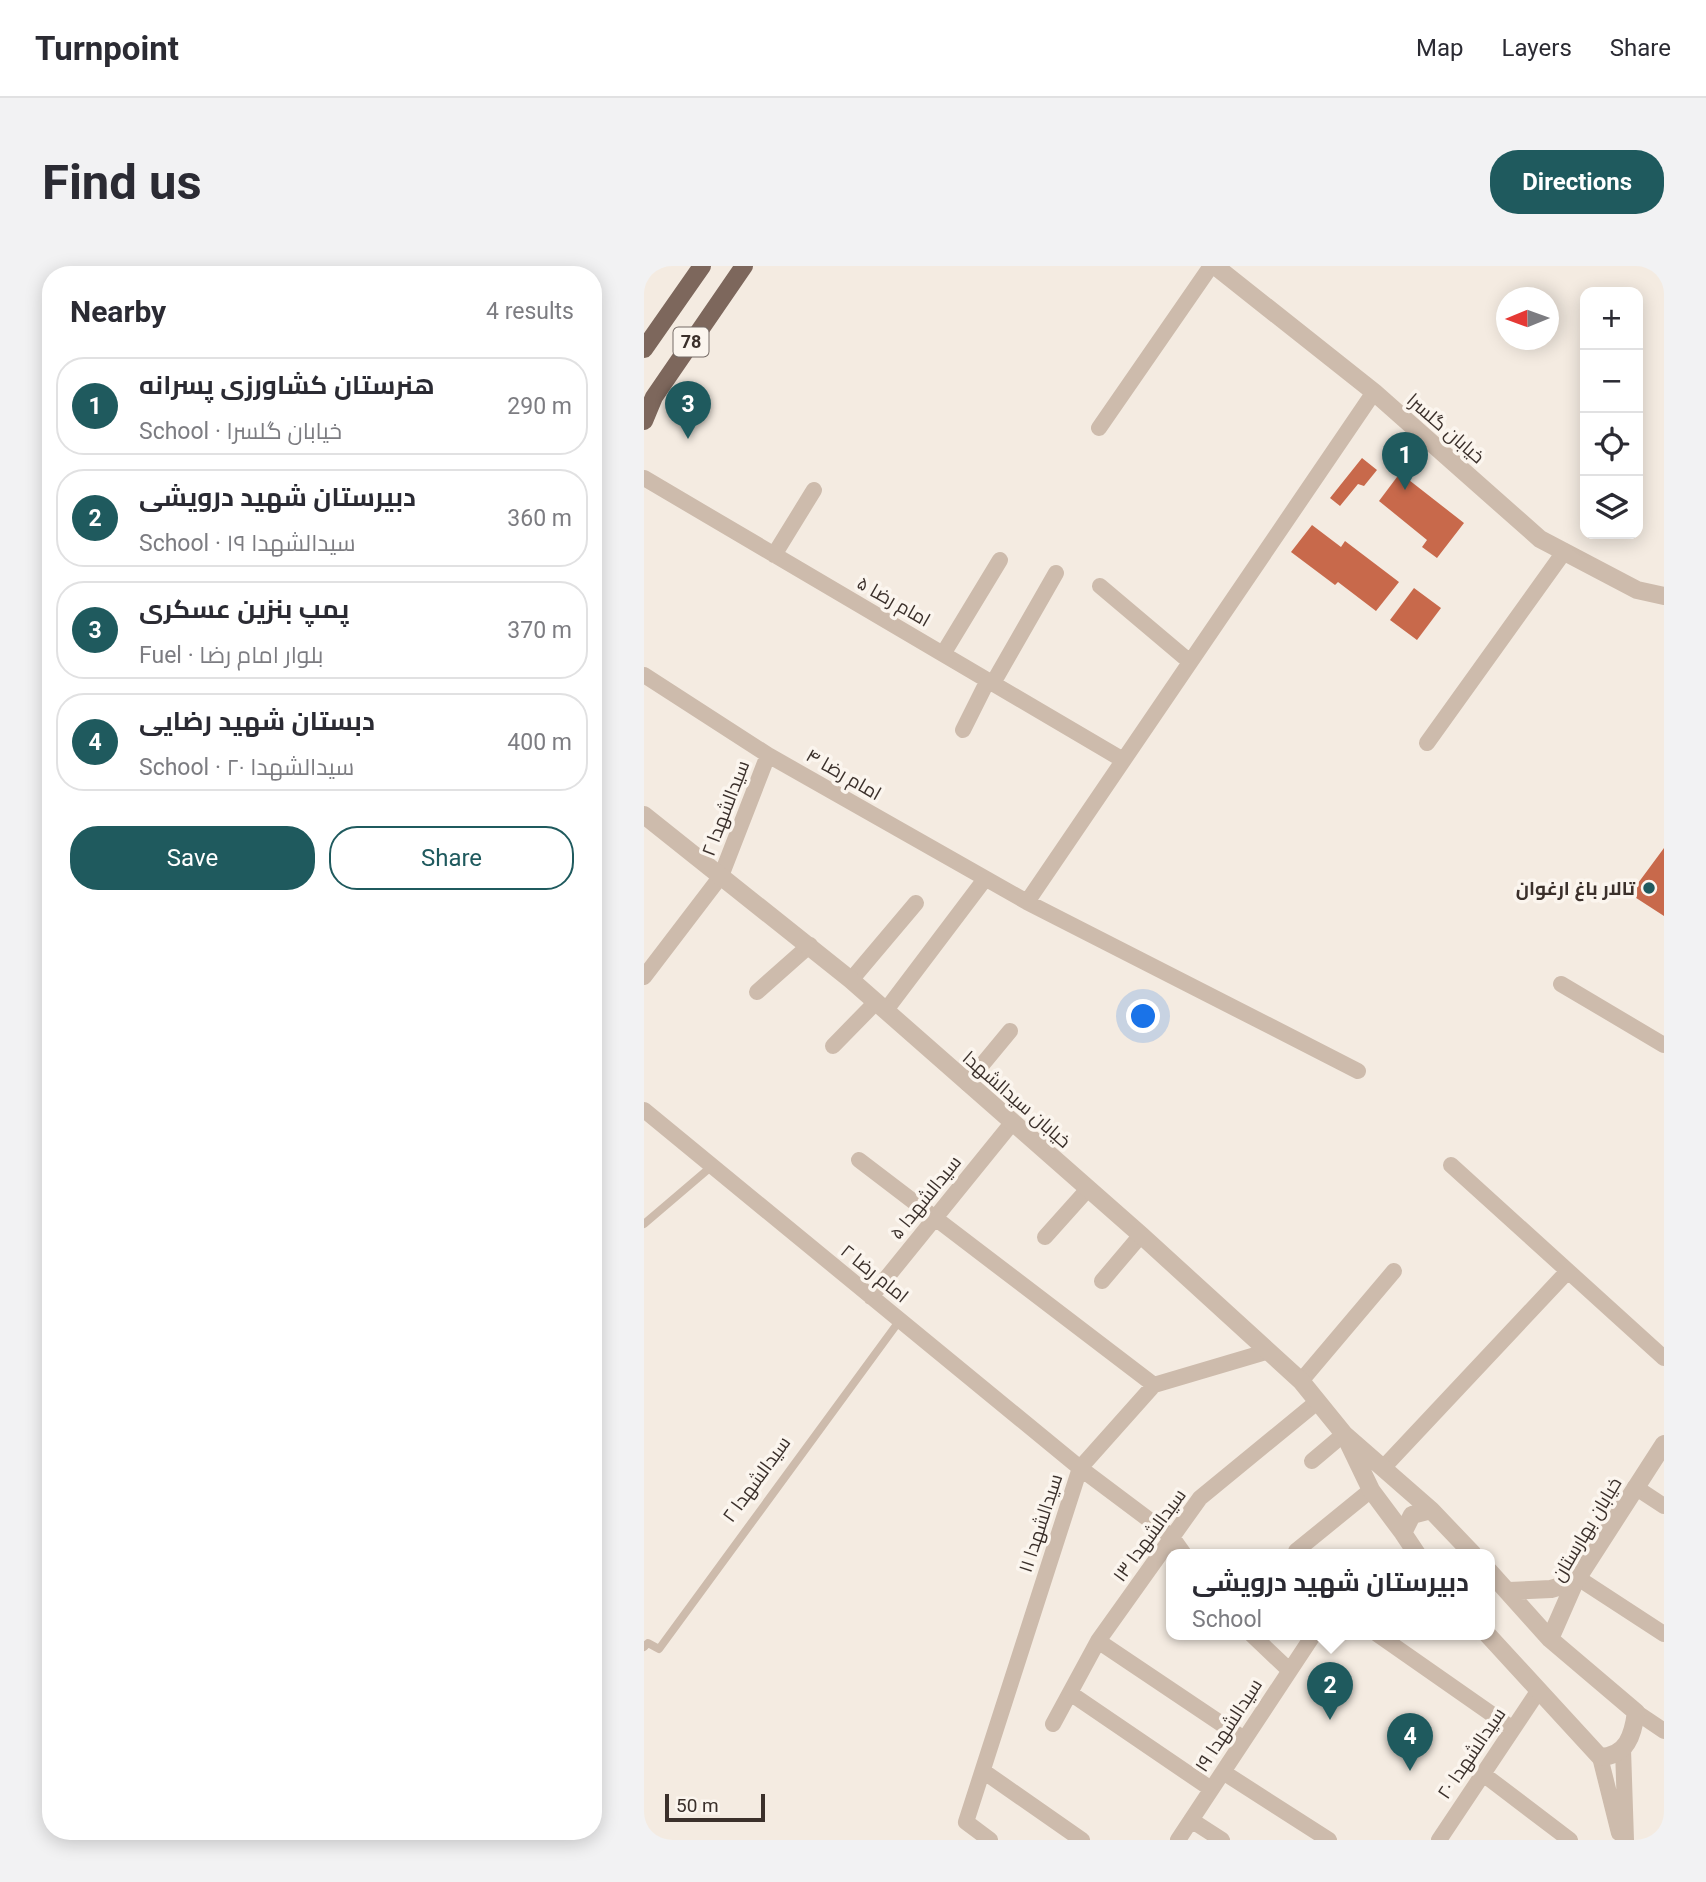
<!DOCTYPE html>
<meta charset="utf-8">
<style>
body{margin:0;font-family:Roboto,Cairo,sans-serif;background:#f2f2f3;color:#2b2b33}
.controls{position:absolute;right:21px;top:21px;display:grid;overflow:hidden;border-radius:14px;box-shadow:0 4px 18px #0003}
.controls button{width:63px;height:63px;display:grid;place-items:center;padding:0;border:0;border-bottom:2px solid #e1e1e2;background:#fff;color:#2b2b33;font:35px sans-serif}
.compass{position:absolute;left:852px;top:21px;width:63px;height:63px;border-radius:50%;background:#fff;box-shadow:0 4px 18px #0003;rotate:269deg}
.scale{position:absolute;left:21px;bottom:18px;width:100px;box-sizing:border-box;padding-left:7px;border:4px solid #3b302b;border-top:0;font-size:19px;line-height:24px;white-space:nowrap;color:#3b302b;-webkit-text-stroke:5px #fbf5ee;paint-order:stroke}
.you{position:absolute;left:500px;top:751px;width:24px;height:24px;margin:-18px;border:5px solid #fff;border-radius:50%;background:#1a73e8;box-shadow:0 0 0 10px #1a73e833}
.badge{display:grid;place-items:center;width:46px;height:46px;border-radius:50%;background:#1f5a5e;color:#fff;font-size:23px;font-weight:700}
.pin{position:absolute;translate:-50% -58px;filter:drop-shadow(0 2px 4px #0008)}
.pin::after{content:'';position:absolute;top:37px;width:24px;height:21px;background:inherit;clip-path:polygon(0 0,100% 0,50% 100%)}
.popup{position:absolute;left:522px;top:1283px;width:329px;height:91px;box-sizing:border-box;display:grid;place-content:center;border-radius:14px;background:#fff;filter:drop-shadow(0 2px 5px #0005);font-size:23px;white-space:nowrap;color:#7c7c81}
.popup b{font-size:26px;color:#2b2b33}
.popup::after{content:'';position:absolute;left:50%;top:100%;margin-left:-14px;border:14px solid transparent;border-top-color:#fff}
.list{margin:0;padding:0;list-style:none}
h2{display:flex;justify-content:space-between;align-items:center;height:91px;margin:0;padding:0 28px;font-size:30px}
h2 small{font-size:23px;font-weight:400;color:#7c7c81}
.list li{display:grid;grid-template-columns:46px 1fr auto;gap:21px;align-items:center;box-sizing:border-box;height:98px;margin:0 14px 14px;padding:0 14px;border:2px solid #e1e1e2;border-radius:28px}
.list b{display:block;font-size:26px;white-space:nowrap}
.list p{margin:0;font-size:23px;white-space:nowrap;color:#7c7c81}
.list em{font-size:23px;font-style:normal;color:#7c7c81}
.actions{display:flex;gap:14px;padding:21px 28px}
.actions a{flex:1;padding:16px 0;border:2px solid #1f5a5e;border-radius:28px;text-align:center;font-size:24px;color:#1f5a5e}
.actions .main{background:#1f5a5e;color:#fff}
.icon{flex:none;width:38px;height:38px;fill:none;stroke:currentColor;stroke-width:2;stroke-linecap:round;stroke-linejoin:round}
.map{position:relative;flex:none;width:1020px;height:1574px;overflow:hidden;border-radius:28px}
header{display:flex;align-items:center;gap:42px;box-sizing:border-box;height:98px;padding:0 35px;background:#fff;border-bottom:2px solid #e1e1e2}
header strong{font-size:33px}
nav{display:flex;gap:38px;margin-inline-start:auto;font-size:24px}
.intro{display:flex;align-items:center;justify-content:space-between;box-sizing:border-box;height:168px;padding:0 42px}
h1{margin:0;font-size:49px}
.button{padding:18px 32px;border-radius:28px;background:#1f5a5e;color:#fff;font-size:24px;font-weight:700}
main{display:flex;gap:42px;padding:0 42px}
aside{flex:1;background:#fff;border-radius:28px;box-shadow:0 4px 18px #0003}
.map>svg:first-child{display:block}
</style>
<header>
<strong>Turnpoint</strong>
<nav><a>Map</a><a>Layers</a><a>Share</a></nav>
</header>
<div class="intro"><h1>Find us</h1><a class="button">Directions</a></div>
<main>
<aside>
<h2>Nearby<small>4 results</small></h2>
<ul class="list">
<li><span class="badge">1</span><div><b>هنرستان کشاورزی پسرانه</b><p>School · خیابان گلسرا</p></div><em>290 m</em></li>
<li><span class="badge">2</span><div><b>دبیرستان شهید درویشی</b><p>School · سیدالشهدا ۱۹</p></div><em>360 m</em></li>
<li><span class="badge">3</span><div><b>پمپ بنزین عسکری</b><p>Fuel · بلوار امام رضا</p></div><em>370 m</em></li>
<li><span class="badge">4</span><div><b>دبستان شهید رضایی</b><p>School · سیدالشهدا ۲۰</p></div><em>400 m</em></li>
</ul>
<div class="actions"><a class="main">Save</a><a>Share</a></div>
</aside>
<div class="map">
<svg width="1020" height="1574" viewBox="0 0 1020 1574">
<rect width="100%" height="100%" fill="#f4ebe1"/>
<path fill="#c8694b" d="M718,192l15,12 -13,16 -6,-2 -18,22 -10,-8z
M756,207l64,50 -27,35 -15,-11 5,-7 -48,-39z
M668,259l29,22 4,-6 54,41 -23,29 -38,-29 -3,3 -44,-33z
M770,322l27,20 -24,32 -27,-20z
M1020,582v68l-34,-22z"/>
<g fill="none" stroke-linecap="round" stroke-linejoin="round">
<path stroke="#cdbbac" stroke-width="8" d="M0,958l68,-58
M0,1381l4,-4 11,6 241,-329"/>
<path stroke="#cdbbac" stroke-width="16" d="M455,162l112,-162
M0,212l479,282
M130,289l40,-65
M456,320l90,76
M299,388l57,-94
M0,409l124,80 259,147 331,169
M349,417l63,-110
M319,464l25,-50
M783,477l137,-191
M383,636l347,-510
M0,711l77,-101 47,-121
M207,714l65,-77
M917,718l103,61
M113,726l53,-47
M242,744l99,-131
M189,780l43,-44
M323,817l43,-52
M0,844l436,358 92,69 12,17
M215,894l295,225
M807,899l213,193
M401,971l43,-48
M458,1015l39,-46
M227,1031l141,-174
M657,1115l93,-110
M668,1195l32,-27
M739,1202l185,-197
M991,1221l29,19
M652,1285l75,-61
M934,1312l86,56
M607,1368l38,36
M733,1368l136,95
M454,1375l146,98
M426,1427l141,96
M992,1446l28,19
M409,1458l45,-83 102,-143 117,-96
M979,1483l3,91
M956,1491l19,76
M339,1505l99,69
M579,1506l106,68
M839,1508l87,66
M547,1554l31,20
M346,1574l-24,-18 114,-354 74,-83 115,-34
M534,1574l136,-206
M795,1574l100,-150"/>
<path stroke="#cdbbac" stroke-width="18" d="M571,0l159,126 166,147 97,51 27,6
M0,549l207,165 290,255 160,146 43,53 87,76
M703,1174l24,50 32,43
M773,1288l-14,-21 9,-18 19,-5 42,44
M865,1325l42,-2 24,-7
M843,1368l113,123c27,-1 33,-22 36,-45l-86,-73 -61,-68
M906,1373l25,-57 89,-138"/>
<path stroke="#7d675c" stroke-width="18" d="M0,83l58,-83
M0,155l10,-24 90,-131"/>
</g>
<circle fill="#1f5a5e" stroke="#fbf5ee" stroke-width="2.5" cx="1005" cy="622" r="7"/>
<g text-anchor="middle" stroke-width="7" stroke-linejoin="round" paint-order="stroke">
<rect fill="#fbf5ee" stroke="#756b66" stroke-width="2" x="29.5" y="61.5" width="35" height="29" rx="5"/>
<g font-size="18" font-weight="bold" fill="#3b302b">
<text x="47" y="82">78</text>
</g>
<g font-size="19" fill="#3b302b" stroke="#fbf5ee">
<text transform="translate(802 162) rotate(41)" y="7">خیابان گلسرا</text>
<text transform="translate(250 335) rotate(30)" y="7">امام رضا ۵</text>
<text transform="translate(200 508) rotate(30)" y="7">امام رضا ۴</text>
<text transform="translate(81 542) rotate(-69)" y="7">سیدالشهدا ۲</text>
<text transform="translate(373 833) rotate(41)" y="7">خیابان سیدالشهدا</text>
<text transform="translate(281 931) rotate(-51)" y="7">سیدالشهدا ۵</text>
<text transform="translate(231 1007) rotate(39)" y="7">امام رضا ۲</text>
<text transform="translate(112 1213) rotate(-54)" y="7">سیدالشهدا ۲</text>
<text transform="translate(396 1257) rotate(-72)" y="7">سیدالشهدا ۱۱</text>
<text transform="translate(942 1263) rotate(-59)" y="7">خیابان بهارستان</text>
<text transform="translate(505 1269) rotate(-54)" y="7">سیدالشهدا ۱۳</text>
<text transform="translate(584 1459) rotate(-57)" y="7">سیدالشهدا ۱۹</text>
<text transform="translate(827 1487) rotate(-56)" y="7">سیدالشهدا ۲۰</text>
</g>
<g font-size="19" font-weight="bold" fill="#3b302b" stroke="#fbf5ee" text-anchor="end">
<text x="991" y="629">تالار باغ ارغوان</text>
</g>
</g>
</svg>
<div class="controls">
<button>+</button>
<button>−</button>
<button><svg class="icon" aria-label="locate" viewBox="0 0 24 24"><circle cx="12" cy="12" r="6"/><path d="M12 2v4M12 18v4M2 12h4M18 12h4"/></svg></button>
<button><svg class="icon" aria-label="layers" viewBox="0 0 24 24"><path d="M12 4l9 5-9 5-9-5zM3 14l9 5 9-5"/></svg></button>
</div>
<svg class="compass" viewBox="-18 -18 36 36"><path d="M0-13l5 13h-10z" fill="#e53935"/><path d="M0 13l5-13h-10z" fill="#7c7c81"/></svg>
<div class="scale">50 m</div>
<div class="you"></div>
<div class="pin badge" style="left:761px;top:224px">1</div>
<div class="pin badge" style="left:686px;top:1454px">2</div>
<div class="popup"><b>دبیرستان شهید درویشی</b>School</div>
<div class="pin badge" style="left:44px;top:173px">3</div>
<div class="pin badge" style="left:766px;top:1505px">4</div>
</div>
</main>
